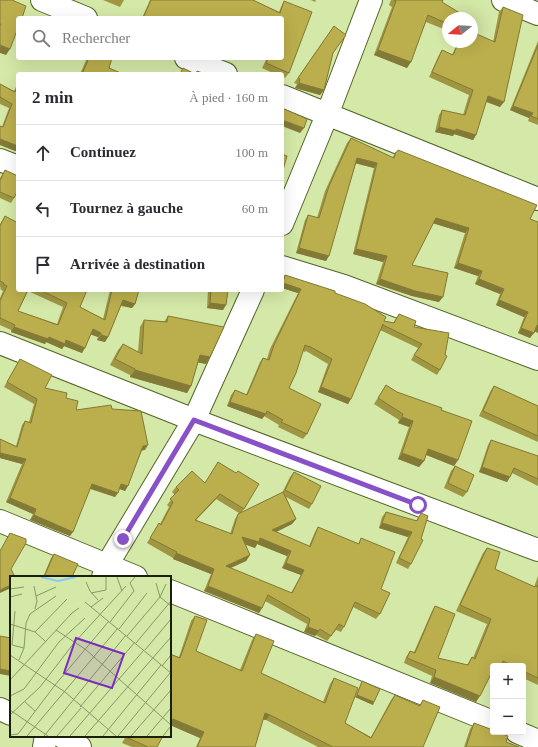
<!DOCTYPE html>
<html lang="fr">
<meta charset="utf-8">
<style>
body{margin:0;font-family:"Times New Roman",serif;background:#f7f7f7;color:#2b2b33}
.controls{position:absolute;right:12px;bottom:12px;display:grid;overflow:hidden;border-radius:4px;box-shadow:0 4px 16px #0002}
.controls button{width:36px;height:36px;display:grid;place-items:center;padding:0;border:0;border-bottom:1px solid #e1e1e2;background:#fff;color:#2b2b33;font:20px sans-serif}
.compass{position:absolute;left:442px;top:12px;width:36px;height:36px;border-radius:50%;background:#fff;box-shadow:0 4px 16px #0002;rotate:252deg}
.stop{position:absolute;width:12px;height:12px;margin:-9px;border:3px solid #8851c8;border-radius:50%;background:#fff}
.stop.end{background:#8851c8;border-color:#fff;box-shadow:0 1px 4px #0008}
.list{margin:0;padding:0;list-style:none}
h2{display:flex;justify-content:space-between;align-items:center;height:52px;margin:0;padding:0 16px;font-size:17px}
h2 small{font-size:13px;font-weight:400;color:#7c7c81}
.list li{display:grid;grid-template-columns:26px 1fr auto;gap:12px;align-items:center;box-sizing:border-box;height:56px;padding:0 16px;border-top:1px solid #e1e1e2}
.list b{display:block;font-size:15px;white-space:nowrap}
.list em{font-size:13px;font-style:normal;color:#7c7c81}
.icon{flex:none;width:22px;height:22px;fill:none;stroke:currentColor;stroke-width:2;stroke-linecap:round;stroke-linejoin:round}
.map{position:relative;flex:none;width:538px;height:747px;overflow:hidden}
.search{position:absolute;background:#fff;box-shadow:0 4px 16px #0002;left:16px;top:16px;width:268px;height:44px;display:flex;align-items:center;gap:10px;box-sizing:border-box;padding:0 14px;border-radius:4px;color:#7c7c81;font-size:15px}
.panel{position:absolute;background:#fff;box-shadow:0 4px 16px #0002;left:16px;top:72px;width:268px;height:220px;border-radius:4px}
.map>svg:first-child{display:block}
</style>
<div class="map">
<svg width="538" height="747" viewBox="0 0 538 747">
<rect width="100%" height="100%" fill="#d4e8a7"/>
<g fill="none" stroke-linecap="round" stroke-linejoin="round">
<defs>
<path id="minor" d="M42,0l44,18
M503,0l35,14
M186,58l40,16
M282,96l256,103
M0,160l18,7
M282,224l45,-109 44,-115
M282,267l62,19 194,73
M0,343l194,77 344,130
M0,521l136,56
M103,577l4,-12 87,-145 59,-130
M170,591l323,131
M0,709l11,5
M517,732l21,9
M61,736l19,11
M44,747l2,-11"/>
</defs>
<use href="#minor" stroke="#546528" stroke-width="24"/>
<use href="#minor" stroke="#fff" stroke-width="22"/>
</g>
<path fill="#a09642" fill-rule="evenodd" d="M103,0h21l-4,7z
M150,0h103l26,12 2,-5 3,-6 5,72 -4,5 -3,-1v-3h-7l-13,-6 5,-10h15v-40h-140z
M311,0h5l-1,2z
M391,0h52l-1,2 6,16v14l-7,-4 -15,-6 -19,46 -33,-13 18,-48 -3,-2z
M503,7l-3,100 -14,-5 -10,33 -3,5 -19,-6 -1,2 -18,-4 4,-17 3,-5 21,5 6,-20 -40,-18 10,-22 3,-5 10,5 6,-13h35l6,-30z
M334,26l-1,27 -9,37 -4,5 -25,-7 2,-4 -3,-1z
M538,41v84l-10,-4 1,-3 -19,-8z
M87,58h25l-3,10 14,6h-43z
M18,83v69l-18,-7 2,-18 7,-19 -9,-4v-20l14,7z
M351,138l41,20 4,-6h1l1,-2 132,69 8,114 -4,-2 -4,7 -12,-5 6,-16 -28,-12 4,-11 -25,-10 3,-8 -24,-8 11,-35 -32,-10 -21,42 27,37 -27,-6 -36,-12 7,-22 -30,-8 21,-86 -18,-5 -30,98 -30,-8 9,-33 3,-5 9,3 8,-27 22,-48z
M5,170l9,28 -3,5 -11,-5v-20z
M5,216l13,74h69l-7,17 23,12 7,-29h29l-4,14 -3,4 -11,-2 -13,31 -3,5 -8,-2 1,-3 -7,-3 -9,19 -18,-7 -2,3 -16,-7 -1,2 -34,-12v-2l-11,-5v-27l3,-7 -3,-2 1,-1 -1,-1v-63zM28,291l35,16 -6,17 -39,-13z
M285,275l50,18 49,28 9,2 6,-9 15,13 26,43 -3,5 -26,-15 7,-12 -38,-18 -32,74 -30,-12 10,-28 -22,-13 -1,1 -2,-1 -14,37 18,46 -4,5 -25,-12 1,-2 -15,-9 -2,3 -35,-13 4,-11 4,-5 11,5 14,-33 3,-4 4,1 3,-10 28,-56 -16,-5v-8z
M208,290h20l-5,20 -16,-2z
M168,316l42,41 -4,7 -8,-2 -7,24 -4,7 -57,-16v-2l-20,-10 8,-15 5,-6 15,8 2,-25 4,-7 20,2z
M20,359l25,29 21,10 10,12 36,-1 33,41h-3l-17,41 -6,-2 -4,8 -25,-8 -20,47 -40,-16 3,-6 -27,-12 16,-38 -22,-6v-19l16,7 6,-21 3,-4 4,1 5,-18 -30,-17z
M386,385l11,7 44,18 17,50 -4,6 -28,-11 -2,6 -5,6 -21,-8 11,-32 -11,-4 1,-3 -25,-16z
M494,386l44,20v36l-59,-26 12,-26z
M491,440l47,16v30l-26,-13 -5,9 -28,-10 9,-27z
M218,462l26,47 -2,3 40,-19 8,-16 4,-5 18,32 -3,5 -23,-12 10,22 -4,5 -16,8 33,14 6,-14 3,-5 40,17 3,-6 20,51 -1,25 -4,5 -23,-12 -9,20 -3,5 -5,-2 -9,11 -11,-6 -1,1 -11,-4 3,-8 -42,-23 -3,7 -3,5 -55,-22 7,-17 -38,-15v-1l-26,-15 12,-20 1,1 9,-17 -2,-2 8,-10 -3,-3 4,-5 29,-4zM216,499l23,14 -4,6 -5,15 -34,-14zM245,544l10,4 2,-4 30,12 -5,12 19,7 -10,18 -61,-25 16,-7 4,-6z
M455,466l12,26 -4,5 -19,-9 7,-17z
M386,512l30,9 5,-8 -10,51 -3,5 -12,-6 12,-26 -29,-9 3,-11z
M487,548l8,21 39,18 4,-11v109l-15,-7v-12h-30l-17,36 -46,-19 2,-7 -28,-13 2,-6 4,-6 4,1 18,-41 3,-5 3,52 29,7 5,-8 1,1 14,-34 -31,-13 27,-58z
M54,554l18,23h-29l8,-19z
M195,616l1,35 44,19 12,-30 4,-6 5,39 62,29 7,-18 4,-6 11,45 26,14 20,-37 4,-5 24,11 4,-6v47h-105l-52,-27h-3l-8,27h-59l4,-9 -30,-13v-71l9,3 12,-36z
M362,681l12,21 -1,3 -18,-8 6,-13z
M474,723l32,19 13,5h-55l6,-18z
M126,736h37l-6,11h-25l-10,-4z"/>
<path fill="#827a36" d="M0,45l10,4 -4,6 -6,-2z
M378,50l33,12 -4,6 -33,-13z
M299,83l25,7 -4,5 -25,-7z
M488,96l16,6 -4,5 -15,-6z
M513,106l20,7 -4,5 -19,-8z
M282,120l22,8 -4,5 -18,-7z
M439,127l17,2 20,6 -3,5 -19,-6 -1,2 -18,-4z
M0,139l18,7v6l-18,-7z
M357,158l20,5 -3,5 -20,-5z
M436,218l33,10 -4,5 -33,-10z
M299,248l30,8 -3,5 -30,-8z
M356,249l31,7 -4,6 -30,-8z
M458,263l24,8 -4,5 -24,-8z
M380,279l63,18 -4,5 -27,-6 -36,-12z
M479,279l25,10 -4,5 -25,-10z
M283,283l18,6 -3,4 -16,-5v-4z
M123,300l12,4 -3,4 -12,-3z
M499,300l29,12 -4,5 -28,-12z
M210,303l16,2 -3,5 -16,-2z
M537,325l1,1v7l-5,-3z
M14,327l35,10 17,3 19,8 -3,5 -18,-7 -2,3 -16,-7 -1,2 -34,-12z
M521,328l13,5 -4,5 -12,-5z
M93,329l8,4 -3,4 -9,-3z
M101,335l7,2 -3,5 -8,-2z
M200,355l10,2 -4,7 -11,-2z
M135,370l56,16 -4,7 -57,-16z
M321,387l30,12 -3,5 -30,-12z
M230,402l36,12 -4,5 -35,-13z
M402,417l11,4 -4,6 -11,-4z
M148,445l-3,5 -5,1 3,-5z
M428,449l30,11 -4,6 -30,-12z
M0,453l26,6 -4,5 -22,-6z
M402,453l22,8 -5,6 -21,-8z
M482,467l28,10 -3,5 -28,-10z
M92,484l26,9 -3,4 -26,-9z
M121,484l7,2 -3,5 -7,-3z
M220,494l-4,5 -25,26 4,-5z
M10,498l26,11 -3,5 -27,-12z
M34,515l39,17 -3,4 -40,-16z
M296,519l-4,5 -24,12 4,-6z
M382,523l30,9 -4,5 -29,-9z
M242,537l18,1 31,13 -4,5 -30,-12 -2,4 -17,-6z
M176,553l38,16 -3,5 -38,-15z
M250,555l-4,6 -24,11 4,-6z
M286,563l18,7 -3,5 -19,-7z
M11,585v3l-11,5v-3z
M208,586l54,22 -3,5 -55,-22z
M308,627l11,4 -4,5 -11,-4z
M0,669l11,2v5l-11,-2z
M434,677l46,19 -4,6 -46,-19z
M357,695l17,7 -1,3 -18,-8z
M265,713l5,2 -4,5 -5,-1z
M173,719l31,13 -4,6 -30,-13v-2z"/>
<path fill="#baae4d" stroke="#827a36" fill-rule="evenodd" d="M0,0h12l14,6 -4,12h-4v10l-8,21 -10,-4v-19l1,-2h-1z
M151,0h102l27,13 4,-12 28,11 -23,61 -23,-10 2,-5h14v-40h-139z
M394,0h49l-1,2 26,16h-20v6l-20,-9 -17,47 -33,-12 18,-49z
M503,7l20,8 -19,87 -16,-6 -12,39 -20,-6v2l-17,-4 3,-17 23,5 8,-25 -41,-18 10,-22 11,5 6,-13h13v-10l23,10z
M334,26l12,9 -13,18 -9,37 -25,-7 1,-4 -2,-1z
M538,45v74l-7,-3 2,-3 -20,-7z
M89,58h23l-3,10 14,6h-41z
M183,68l12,6h-15z
M197,71l8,3h-9z
M0,84l15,8 3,-7v61l-18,-7v-13l3,1 9,-23 -12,-7z
M282,108l25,11 -3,9 -22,-8z
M351,138l43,20 2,-6h1l1,-2 139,55 -7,14 8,3v104l-1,-1 -3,8 -13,-5 7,-16 -29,-12 5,-11 -25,-10 3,-8 -24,-8 11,-35 -33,-10 -24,47 36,8 -5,24 -28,-6 -35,-12 7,-23 -31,-7 21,-86 -20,-5 -28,98 -30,-8 9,-33 11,3 10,-32z
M282,154l5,2 -4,14h-1z
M5,170l13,6v14l-4,8 -14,-6v-11z
M5,216l13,7v67h10l-10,21 40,14 9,-22 -27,-13h47l-7,17 25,13 7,-30h27l-4,14 -12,-4 -15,37 -7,-2v-2l-8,-4 -8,19 -19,-8 -1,4 -16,-7 -1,2 -34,-12 1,-2 -15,-7v-17l7,-15 -4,-2 1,-1 -4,-2v-55z
M285,275l50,16v2l30,11 21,13 -2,4 10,2 5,-9 17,7 -2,6 35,6 -4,22 2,1 -7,14 -26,-15 8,-11 -39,-19v-1l-32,75 -30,-12 11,-28 -23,-13v1l-4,-2 -9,28 -7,15 32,16 -14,30 -26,-12 2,-2 -16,-9 -1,3 -36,-12 5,-12 12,5 16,-37 6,2 5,-15 27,-56 -18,-6z
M211,290h17l-2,15 -16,-2z
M168,316l56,11 -14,30 -10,-2 -9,31 -56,-16v-1l-20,-10 8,-15 19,10 2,-34 23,2z
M20,359l32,16 -7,13 22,5 -1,5 12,3 -2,9 35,-5 1,4 29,2 7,34 -5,1 -15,40 -7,-2 -3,9 -26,-9 -19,48 -39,-17 2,-6 -26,-11 16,-39 -26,-6v-14l17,8 8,-26 6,2 6,-24 -30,-17z
M386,385l11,7 45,16 -1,2 31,11 -14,39 -30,-11 -4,12 -22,-8 11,-32 -11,-4 1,-3 -25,-16z
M494,386l44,20v30l-55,-25z
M491,440l47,16v23l-24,-11 -4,9 -28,-10z
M218,462l18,11 2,-2 21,13 -15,25 -24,-15 -25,26 37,14 6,-20 45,-22 13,27 -24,11 37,16 1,1 8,-20 41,17 2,-6 34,14 -14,37 9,4 -10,21 -25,-12 -11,25 -5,-3 -8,12 -11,-7 -1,2 -11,-4 2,-8 -42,-24 -6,13 -54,-22 6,-17 -38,-16 1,-1 -27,-14 9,-15 2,2 12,-23 -3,-3 9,-9 -3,-3 16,-16 13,12zM242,537l17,5 1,-4 31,13 -5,12 18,7 -12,23 -66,-27 24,-11z
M455,466l19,9 -7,17 -19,-9z
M294,472l27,14 -9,18 -27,-14z
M386,512l31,9 4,-8 7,3 -7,23 2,1 -12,24 -12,-6 13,-26 -30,-9z
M10,533l16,6v4l-15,26 4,8h-4v8l-11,5v-39z
M487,548l13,4 -5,17 40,18v-1l2,1 1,-2v93l-15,-7v-5h-10l-10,-5 -2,5 -5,-2 -1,2h-2v4l-13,26 -46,-19 2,-7 -29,-12 3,-7 5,2 20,-47 20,8 -17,44 30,7 4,-8 3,2 16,-40 -31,-14z
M54,554l24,10 -6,13h-28z
M195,616l12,4 -11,31 46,20 14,-37 18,7 -13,32 64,30 9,-25 24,10 -13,35 26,15 24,-43 25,11 3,-6 17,7 -17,40h-90l-63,-32 -5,-2 -10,34h-58l7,-15 -31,-13 -3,5v-70l10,4z
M0,636l11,2v33l-11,-2z
M362,681l18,8 -6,13 -17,-7z
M474,723l19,7v2h4l11,4 -2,6 13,5h-53z
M126,736h37l-6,11h-9l-22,-10z"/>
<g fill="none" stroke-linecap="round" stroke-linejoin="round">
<path stroke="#8851c8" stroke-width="5" d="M123,539l71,-119 224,85"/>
</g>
<g transform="translate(10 576)">
<rect width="161" height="161" fill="#d4e8a7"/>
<path fill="none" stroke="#89c9f9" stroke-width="2" d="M31,1l17,4 18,-4"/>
<path fill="none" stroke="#899867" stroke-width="1" d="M107,1l5,14M76,6l4,9 8,9M156,8l-6,13 11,9M24,10l3,15 -2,8M0,13l14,-2M81,17l15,-3v-13M26,20l20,-9M0,21l12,-3M75,26l86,71M81,31l12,-9M100,46l24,-31 -4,-8 5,-6M0,48l25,8 10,9M109,53l28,-36M46,54l29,19 86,76M25,56l32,-33M117,60l33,-39 -4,-14M126,67l35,-42M2,69l3,-34M2,69l12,3M135,74l26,-31M0,79l55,37 51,44M9,84l5,-12 2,-25 4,-9 26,-18M152,90l9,-11M0,104l62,-67 7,-5M0,120l14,-7 35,-47 26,-24M14,125l11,10M70,131l55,-65M0,134l38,26M0,139l30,-28 34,-44 52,-57M0,159l8,-1 37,-49 54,-64M17,160l91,-108M34,160l82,-101M47,160l24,-28M60,160l74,-86M75,160l86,-99M93,160l58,-71M108,160l52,-63M121,160l40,-46M137,160l24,-28M153,160l8,-10"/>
<path fill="#7b2cbf" fill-opacity="0.15" stroke="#7b2cbf" stroke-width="2" d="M66,62l48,16 -12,34 -48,-15z"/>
<rect width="161" height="161" fill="none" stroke="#192007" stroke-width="2"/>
</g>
</svg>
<div class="controls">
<button>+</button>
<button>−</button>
</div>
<svg class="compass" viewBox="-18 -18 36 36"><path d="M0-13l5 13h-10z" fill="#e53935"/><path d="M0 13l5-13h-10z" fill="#7c7c81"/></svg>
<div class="stop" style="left:418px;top:505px"></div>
<div class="stop end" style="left:123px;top:539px"></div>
<div class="search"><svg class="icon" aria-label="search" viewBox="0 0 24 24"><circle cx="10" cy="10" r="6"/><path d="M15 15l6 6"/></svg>Rechercher</div>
<section class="panel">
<h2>2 min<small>À pied · 160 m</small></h2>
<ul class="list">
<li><svg class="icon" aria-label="ahead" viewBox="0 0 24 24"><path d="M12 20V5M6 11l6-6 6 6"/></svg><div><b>Continuez</b></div><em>100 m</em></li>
<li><svg class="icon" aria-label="left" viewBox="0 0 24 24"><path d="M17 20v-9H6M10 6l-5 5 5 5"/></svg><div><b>Tournez à gauche</b></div><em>60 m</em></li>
<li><svg class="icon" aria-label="arrive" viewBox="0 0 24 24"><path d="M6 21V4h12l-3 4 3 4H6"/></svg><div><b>Arrivée à destination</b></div></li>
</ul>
</section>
</div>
